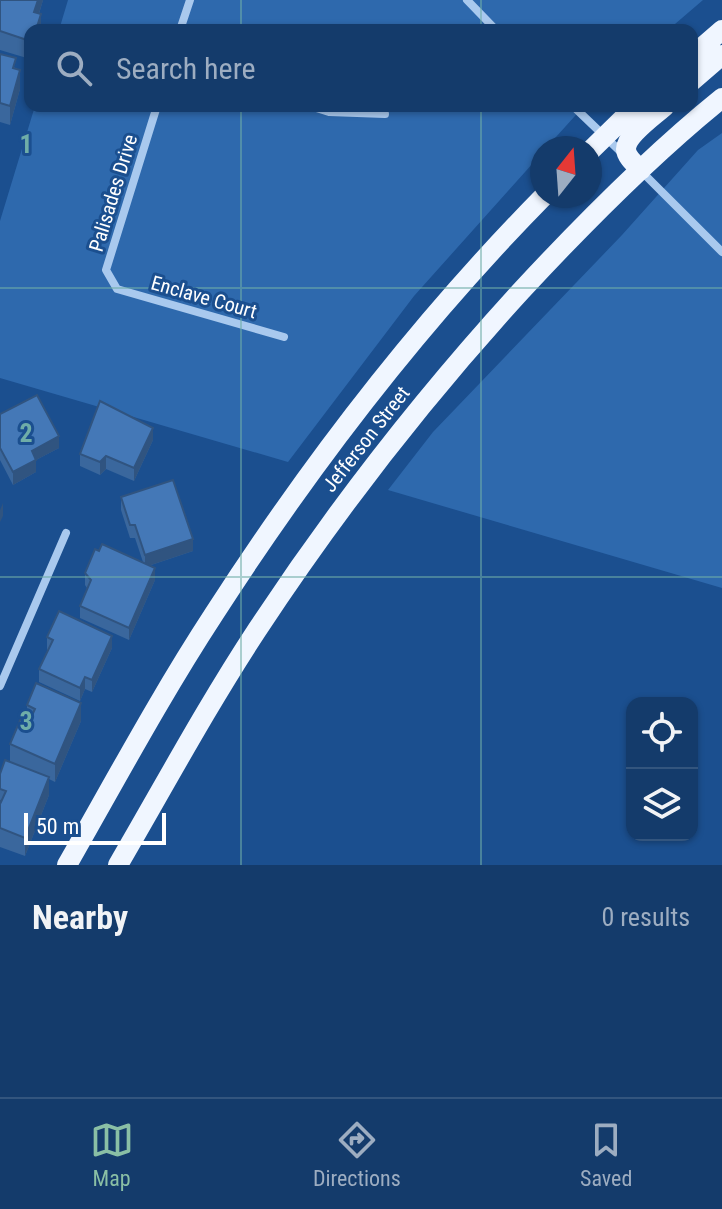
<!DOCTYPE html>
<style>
body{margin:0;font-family:"Roboto Condensed",sans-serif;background:#1d4271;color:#f1f3f6}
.controls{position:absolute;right:24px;bottom:24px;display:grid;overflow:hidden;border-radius:16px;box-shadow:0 2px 6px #0004}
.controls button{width:72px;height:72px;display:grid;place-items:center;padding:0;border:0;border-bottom:2px solid #33557e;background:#143b6b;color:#f1f3f6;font:40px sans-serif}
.compass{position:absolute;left:530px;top:136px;width:72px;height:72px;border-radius:50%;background:#143b6b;box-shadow:0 2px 6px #0004;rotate:17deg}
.scale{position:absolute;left:24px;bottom:20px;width:142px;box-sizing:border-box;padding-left:8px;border:4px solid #fff;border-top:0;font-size:22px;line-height:28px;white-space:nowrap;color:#fff;-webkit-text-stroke:6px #1b4f8f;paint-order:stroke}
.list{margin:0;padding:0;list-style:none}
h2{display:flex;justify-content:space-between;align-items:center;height:104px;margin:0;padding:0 32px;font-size:34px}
h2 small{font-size:26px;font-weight:400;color:#9dadc1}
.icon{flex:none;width:44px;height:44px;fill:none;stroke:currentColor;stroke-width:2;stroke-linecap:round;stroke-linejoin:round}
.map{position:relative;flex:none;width:722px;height:865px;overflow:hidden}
.search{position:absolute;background:#143b6b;box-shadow:0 2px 6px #0004;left:24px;right:24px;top:24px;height:88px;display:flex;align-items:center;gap:20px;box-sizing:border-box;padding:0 28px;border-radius:16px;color:#9dadc1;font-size:30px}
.sheet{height:232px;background:#143b6b}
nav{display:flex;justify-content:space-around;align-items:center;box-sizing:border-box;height:112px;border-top:2px solid #33557e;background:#143b6b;font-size:22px;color:#9dadc1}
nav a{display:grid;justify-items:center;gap:4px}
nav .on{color:#8abfa5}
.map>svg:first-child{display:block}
</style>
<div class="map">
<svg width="722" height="865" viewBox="0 0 722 865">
<rect width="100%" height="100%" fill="#1b4f8f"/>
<path fill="#2e69ad" d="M68,0h635l-35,30h-609z
M35,106h549l-38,42h-4v5l-128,143 -126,166 -288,-84v-157z
M722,133v455l-334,-98 45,-58 189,-197 76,-85z"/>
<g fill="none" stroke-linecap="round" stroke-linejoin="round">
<path stroke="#a9c9ee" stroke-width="8" d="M467,0l29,30
M180,30l10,-30
M157,106l-51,164 11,19 167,48
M310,106l19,6 56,2
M573,106l49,47
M640,170l82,82
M0,686l66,-153"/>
<path stroke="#f0f6ff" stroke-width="20" d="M692,56l30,-26
M692,81l30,-26
M590,151l46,-45
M641,170c-5,-5 -15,-13 -15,-21 0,-14 29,-34 39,-43
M67,865c48,-84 94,-170 147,-251 96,-149 206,-292 330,-418
M118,865c46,-79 89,-159 139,-235 79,-120 167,-233 264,-339 63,-68 129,-135 201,-193"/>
</g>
<path fill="#3a679d" d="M0,0h43l-4,14 2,16h-11v29l-30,-9z
M0,54l16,15 4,20 -10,36 -10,-3z
M0,414l59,34 -23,12v12l-23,13 -13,-25z
M153,440l-19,41 -28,-12 -6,6 -20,-9v-12z
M121,497l72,54 -42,14 4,15 -26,60 -49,-22v-12l7,-18 -2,-3v-12l14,-22 44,11 -8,-24h-5l-9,-28z
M47,637l65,11 -20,44 -7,-3 -5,12 -41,-19v-13l9,-19h-1z
M27,705l54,16 -26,61 -6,-3v16l-24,61 -25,-9v-73l10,-12v-18l17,-23z"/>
<path fill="#305480" d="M38,0h5l-9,30v-18z
M41,14v16h-5z
M20,70v19l-10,36v-19z
M153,428v12l-19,41v-13z
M59,436v12l-23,12v12l-23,13v-13l19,-21z
M106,456v13l-6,6v-13z
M3,503v13l-3,6v-12z
M193,539v12l-48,16v-12z
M155,568v12l-26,60v-12z
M112,636v12l-20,44v-12z
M85,677v12l-5,12v-13z
M81,703v18l-26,61v-18z
M49,777v18l-24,61v-18z"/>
<path fill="#4478b7" stroke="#305480" stroke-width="2" d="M0,0h38l-4,12 7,2 -5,16h-6v11l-30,-10z
M0,54l16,4 -3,10 7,2 -10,36 -10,-3z
M37,395l22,41 -27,15 4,9 -23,12 -13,-24v-34z
M100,401l53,27 -19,40 -28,-12 -6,6 -20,-8z
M173,480l20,59 -48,16 -10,-30h-5l-9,-28z
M102,544l53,24 -26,60 -49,-22 11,-26 -6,-7 10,-24 4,2z
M59,611l53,25 -20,44 -7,-3 -5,11 -41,-19 14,-29 -6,-3z
M36,683l45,20 -26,61 -45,-20 11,-26 8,4 6,-13 -8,-4z
M5,760l44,17 -24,61 -25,-10v-27l1,1 5,-11 -6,-2v-15z"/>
<path fill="none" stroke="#6fada8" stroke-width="2" stroke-opacity="0.55" d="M241,0v30M481,0v30M241,106v759M481,106v759M0,288h722M0,577h722"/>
<g text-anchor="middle" stroke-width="6" stroke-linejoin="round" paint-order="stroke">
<g font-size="20" fill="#fff" stroke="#1b4f8f">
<text transform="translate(113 193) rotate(-73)" y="7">Palisades Drive</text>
<text transform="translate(204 297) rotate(16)" y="7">Enclave Court</text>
<text transform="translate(366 439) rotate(-52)" y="7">Jefferson Street</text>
</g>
</g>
<g font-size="26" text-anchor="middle" font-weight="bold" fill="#6fada8" stroke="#1b4f8f" stroke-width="6" stroke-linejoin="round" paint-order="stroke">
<text x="26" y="153">1</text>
<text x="26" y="442">2</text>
<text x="26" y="730">3</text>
</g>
</svg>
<div class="controls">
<button><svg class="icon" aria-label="locate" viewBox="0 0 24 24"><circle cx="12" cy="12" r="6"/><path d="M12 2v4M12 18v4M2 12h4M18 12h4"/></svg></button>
<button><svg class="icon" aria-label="layers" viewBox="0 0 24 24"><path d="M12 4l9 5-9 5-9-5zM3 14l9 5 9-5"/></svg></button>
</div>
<svg class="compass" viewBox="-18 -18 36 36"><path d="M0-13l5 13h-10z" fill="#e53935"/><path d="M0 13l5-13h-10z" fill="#9dadc1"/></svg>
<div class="scale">50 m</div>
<div class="search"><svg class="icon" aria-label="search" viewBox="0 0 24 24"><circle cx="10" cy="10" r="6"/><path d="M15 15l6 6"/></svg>Search here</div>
</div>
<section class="sheet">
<h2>Nearby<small>0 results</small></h2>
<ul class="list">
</ul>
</section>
<nav>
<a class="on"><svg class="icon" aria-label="map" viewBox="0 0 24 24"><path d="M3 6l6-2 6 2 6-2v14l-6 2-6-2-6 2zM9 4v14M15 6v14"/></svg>Map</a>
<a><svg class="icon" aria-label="directions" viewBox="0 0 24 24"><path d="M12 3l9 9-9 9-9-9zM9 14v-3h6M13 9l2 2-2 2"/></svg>Directions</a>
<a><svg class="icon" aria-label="saved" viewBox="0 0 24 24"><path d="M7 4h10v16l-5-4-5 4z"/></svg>Saved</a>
</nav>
